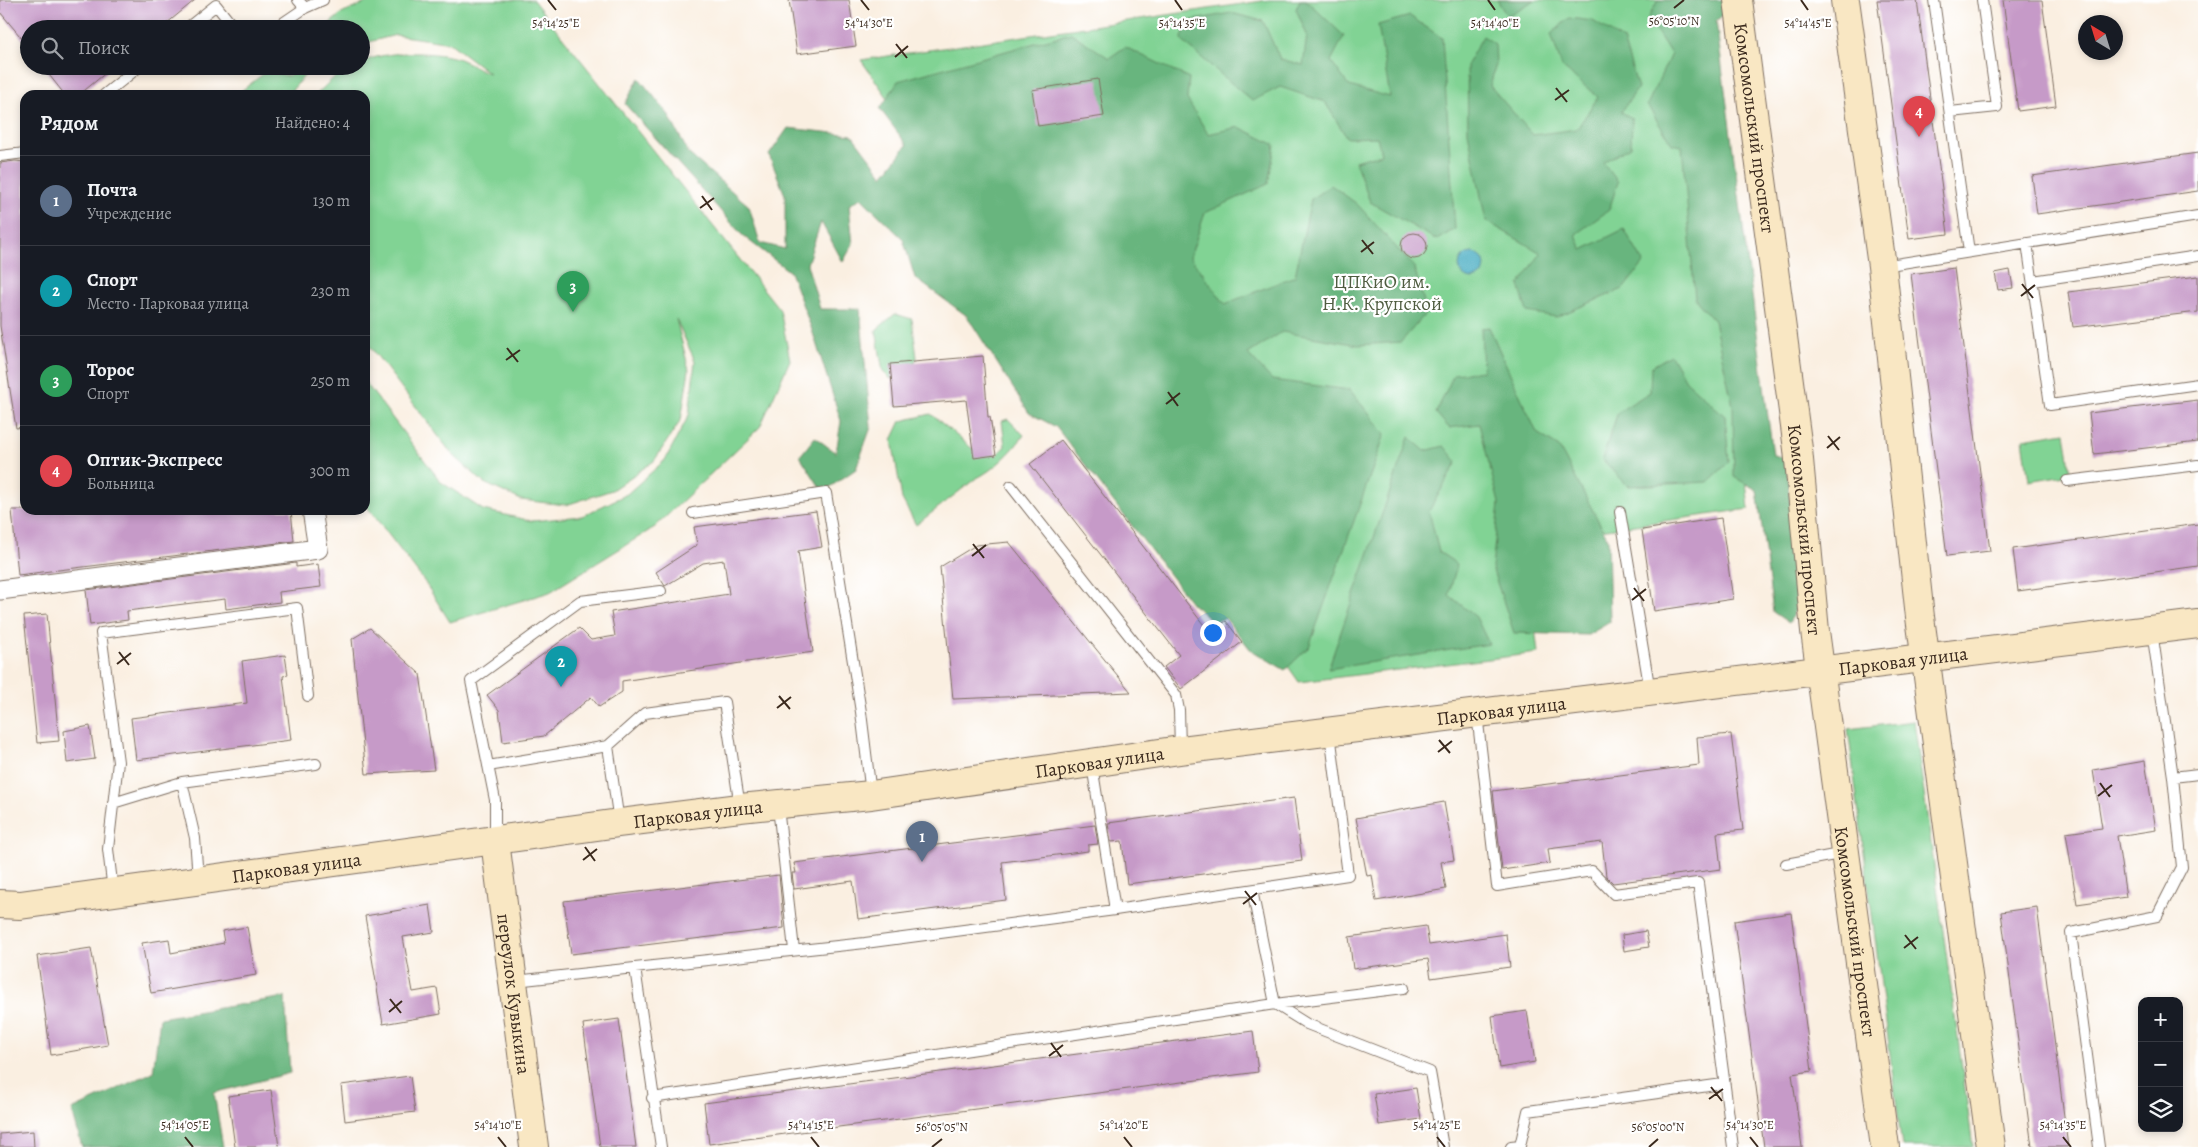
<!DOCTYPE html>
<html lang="ru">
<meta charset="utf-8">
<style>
body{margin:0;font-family:Alegreya,serif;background:#20242c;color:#f1f3f6}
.controls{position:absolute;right:15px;bottom:15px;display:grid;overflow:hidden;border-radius:10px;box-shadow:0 2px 8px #0003}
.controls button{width:45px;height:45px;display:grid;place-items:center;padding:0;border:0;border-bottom:1px solid #363941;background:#171b24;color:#f1f3f6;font:25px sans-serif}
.compass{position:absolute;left:2078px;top:15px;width:45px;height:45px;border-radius:50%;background:#171b24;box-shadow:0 2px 8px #0003;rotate:322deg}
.you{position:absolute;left:1212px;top:632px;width:18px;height:18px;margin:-12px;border:4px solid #fff;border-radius:50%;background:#1a73e8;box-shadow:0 0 0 8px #1a73e833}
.badge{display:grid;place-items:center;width:32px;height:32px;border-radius:50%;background:#0f766e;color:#fff;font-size:16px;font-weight:700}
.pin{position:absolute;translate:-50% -41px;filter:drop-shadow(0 1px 2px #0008)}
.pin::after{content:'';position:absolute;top:26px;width:18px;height:15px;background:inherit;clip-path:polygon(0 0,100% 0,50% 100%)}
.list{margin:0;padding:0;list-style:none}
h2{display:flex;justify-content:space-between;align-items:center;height:65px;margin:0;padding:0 20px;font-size:21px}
h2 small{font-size:16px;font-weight:400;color:#9ea1a6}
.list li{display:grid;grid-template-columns:32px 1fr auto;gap:15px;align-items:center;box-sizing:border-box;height:90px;padding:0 20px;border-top:1px solid #363941}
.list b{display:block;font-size:19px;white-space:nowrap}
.list p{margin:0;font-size:16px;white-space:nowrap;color:#9ea1a6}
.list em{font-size:16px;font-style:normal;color:#9ea1a6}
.icon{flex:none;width:28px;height:28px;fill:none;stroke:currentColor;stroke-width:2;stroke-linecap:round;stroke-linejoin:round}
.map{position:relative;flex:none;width:2198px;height:1147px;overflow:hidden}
.search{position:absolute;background:#171b24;box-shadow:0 2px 8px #0003;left:20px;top:20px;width:350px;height:55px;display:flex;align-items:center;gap:12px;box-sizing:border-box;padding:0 18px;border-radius:28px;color:#9ea1a6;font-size:19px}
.panel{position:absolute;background:#171b24;box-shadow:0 2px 8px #0003;left:20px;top:90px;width:350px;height:425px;border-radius:15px}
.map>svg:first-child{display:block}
</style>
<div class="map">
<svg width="2198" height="1147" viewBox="0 0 2198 1147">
<rect width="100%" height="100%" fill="#fff"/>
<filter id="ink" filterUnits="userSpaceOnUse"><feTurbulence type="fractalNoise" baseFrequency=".02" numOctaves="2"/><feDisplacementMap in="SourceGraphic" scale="10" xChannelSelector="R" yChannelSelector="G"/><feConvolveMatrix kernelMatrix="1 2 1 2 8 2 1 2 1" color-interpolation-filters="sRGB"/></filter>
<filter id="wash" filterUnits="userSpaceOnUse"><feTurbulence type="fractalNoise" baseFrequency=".0096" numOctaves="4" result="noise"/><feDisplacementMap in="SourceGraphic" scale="20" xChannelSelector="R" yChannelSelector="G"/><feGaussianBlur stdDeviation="1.12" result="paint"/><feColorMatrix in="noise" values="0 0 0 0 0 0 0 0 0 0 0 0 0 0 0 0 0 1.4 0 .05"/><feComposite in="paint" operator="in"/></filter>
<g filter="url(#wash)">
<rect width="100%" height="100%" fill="#faefe1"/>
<path fill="#81d394" stroke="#5e7e59" d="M372,0h161l247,310 10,50 -30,67 -105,100 -105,65 -100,30 -26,-41 -59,-77v-122l76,100 42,28 49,11 50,-5 45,-22 38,-34 24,-45 6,-54 -19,-42 13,51 -8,50 -27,41 -42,29 -46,15 -45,-5 -37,-17 -32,-29 -87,-114v-245h-49c12,-12 27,-29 45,-29v-3c23,-13 71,-12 96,-5 11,4 22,12 32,15l-39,-30 -54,-8 -35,9v-15h-38l18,-15z
M1269,0h416l38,274 26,235 -213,30 -10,14 12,100 -239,29 -438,-622z
M310,66h9l-15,10 -16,19h-52l31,-24 20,5z
M895,314l17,5 5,39 -18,28 -16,-14 -7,-42z
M931,414l50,42 16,-1 8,-9 -3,-25 6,-2 16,16c-12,17 -30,35 -49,44l-59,46 -14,-26 -10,-59 9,-19z
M2065,432l6,42 -42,7 -6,-42z
M1914,721l59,426h-71l-54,-418z"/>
<path fill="#68b57e" stroke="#52704e" d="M1300,0h6l38,36 -13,25 18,25 41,11 -12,-72 32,-9 32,22 13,191 -18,11 -67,-38 -15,-41 26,-7 -4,-17 -30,1 -22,-36 -45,-15 -28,14 -71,-61 7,-19 43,-8 32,8 17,38 23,6 4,-30 -11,-26z
M1497,0h38l-28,16z
M1658,0h67l1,12 -10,9 57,434 13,3 13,144 -10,21 -16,-11 -16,-122 -23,-13 -1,-71 -19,-85 -19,-22 -13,-153 -10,-2 -25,-39 24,-51 -23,-36z
M1569,18l24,3 30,19 15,48 -17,24 11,6 -1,29 -28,15 15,20 -9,28 -33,24 6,16 42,-21 20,34 -21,26 -67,28 -29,-5 -8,-27 22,-32 -55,-32 -18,-89 -1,-68 16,-28 12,8 1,20 -6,22 43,49 44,-6 21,-32 -36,-30 -11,-33z
M1071,33l38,25 16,-11 64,31 -2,21 21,35 31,-7 36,18 -7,39 -63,29 -15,44 35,47 70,-28 16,-77 20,-14 26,19 57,63 13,45 -26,30 -42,3 -77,-13 -34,22 24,26 78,10 35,44 -76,213 -24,23 -34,-20 -26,-32 -11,4 -22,-18 -136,-177 -27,-14 -62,-97 -52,-38 -12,-39 -42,-41 -12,7 4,39 -10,18 -22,-40 -14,42 13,45h40l11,118 -15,42 -33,23 -23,-36 15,-19 21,16 5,-32 -29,-91 -22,-58 -47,-36 -118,-132 14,-26 29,36 21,40 60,52 11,37 25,6v-54l-16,-40 19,-27 64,7 31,41 24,-31 -27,-36 18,-28z
M1489,327l48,106 22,14 49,92 2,83 -22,13 -74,-2 -22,-65 7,-65 -20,-79 -30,4 -13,-15 18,-39 29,-3 -2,-43z
M1671,355l15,26 39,35 4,46 -21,20 -80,4 -26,-27 16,-47 32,-20 1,-25z
M1409,437l16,14 19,-5 13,16 -28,49 10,41 18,12 -8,31 27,22 13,27 -161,25z
M285,997l5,76 -76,20 9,54h-141l-10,-37 81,-38 7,-54z"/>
<path fill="#40a9c0" stroke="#3e6a6f" d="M1459 266a13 13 0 1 1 26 0a13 13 0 1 1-26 0Z"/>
<g id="blocks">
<path fill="#c69ac8" d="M0,0h195l-35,29h-131v18l-29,-35z
M789,0h60l7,46 -59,8z
M1877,0h40l31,234 -39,5z
M2003,0h39l14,106 -38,5z
M42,66h72l-35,29h-14z
M1098,79l6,37 -66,10 -6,-36z
M2198,153v38l-161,23 -5,-38z
M15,161l10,1v265l-9,1 -16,-102v-163z
M1401 246a13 13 0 1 1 26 0a13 13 0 1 1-26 0Z
M1954,268l36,283 -43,5 -36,-282z
M2010,270l3,18 -15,2 -3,-17z
M2198,276v36l-125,15 -5,-35z
M983,356l5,61h2l6,38 -22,3 -8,-58 -72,6 -4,-42z
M2198,400v42l-104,12 -5,-41z
M1061,440l149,193 16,-12 16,21 -61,47 -17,-22 15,-12 -149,-191z
M12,510h279l3,31 -276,34z
M816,511l6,36 -24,4 15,101 -191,29v11l-23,15 -8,-10 -47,39 -41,6 -4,-32 -12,-15 92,-67 12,12 24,-4 -4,-24 118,-18 -5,-34 -21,3 -38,23 -9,-14 41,-27 -3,-18z
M1721,518l12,81 -79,12 -12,-81z
M2198,524v42l-180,25 -5,-42z
M1009,542l122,150 -178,7 -13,-132 36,-22z
M296,563v4l22,-3 3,23 -42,5 1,10 -54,7 -1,-10 -98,12 1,9 -38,5 -4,-35z
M47,614l12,127 -22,2 -13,-127z
M370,628l50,46 14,96 -68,4 -14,-135z
M285,655l3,20 -5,1 8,64 -155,20 -5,-42 116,-15 -5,-42z
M90,726l5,33 -28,4 -3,-32z
M1731,734l12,96 -26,3 4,36 -108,14 -7,-7 -4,-34 -54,7 2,14 -48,7 -9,-79 206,-26 -2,-28z
M2145,761l11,69 -39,6 9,61 -49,7 -11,-71 36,-5 -9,-58z
M1294,798l8,63 -175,23 -5,-43 -11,1 -3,-19z
M1444,802l10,58 -13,2 5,27 -70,12 -4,-26 -5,1 -11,-58z
M1095,825l3,19 -10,1v6l-86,11 4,38 -148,19 -5,-38 -59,8 -2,-16h4l-2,-10z
M779,875l5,53 -213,26 -7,-53z
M430,905l4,27 -31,5 10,55 24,-4 4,26 -58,10 -18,-108z
M2037,907l31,240h-36l-31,-235z
M1791,913l21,158 -20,3 10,73h-38l-30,-226z
M1426,926l3,19 77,-11 4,33 -79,11 -3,-19 -75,10 -4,-32z
M247,927l9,48 -105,18 -9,-50 27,-4 2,14 53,-10 -2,-12z
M1646,931l3,16 -25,4 -2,-16z
M91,948l17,97 -57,10 -14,-99z
M1527,1011l8,51 -36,6 -7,-52z
M619,1019l17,128h-36l-17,-123z
M1253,1031l5,41 -549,72 -5,-41z
M410,1076l5,36 -70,9 -4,-36z
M1416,1088l5,31 -42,6 -5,-31z
M271,1090l8,57h-44l-7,-51z
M33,1131l1,16h-34v-13z"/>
</g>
</g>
<g filter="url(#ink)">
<use href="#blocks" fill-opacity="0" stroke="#7e6f62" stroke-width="1"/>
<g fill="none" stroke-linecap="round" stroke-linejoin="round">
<defs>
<path id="lane" d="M298,0l7,8
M1934,0l35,252
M186,29l30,-24 19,24
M274,29l31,-21 18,-8
M104,95l36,-29
M1950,112l47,-5 -15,-107
M0,156l25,-3
M2027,243l23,162 148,-21
M1883,266l315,-50
M2033,281l165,-25
M2067,481l131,-16
M1011,486l165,209 3,15 1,39
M1620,512l30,179
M693,513l133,-20 35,219 10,82
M2152,631l21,146
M1477,714l20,172 95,-15 22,23 84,-11 35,264
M608,746l11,76
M1092,765l23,145
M488,766l120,-20 37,-33 79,-11 16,105
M182,782l134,-18
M113,803l69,-21 13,56 3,41
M778,807l16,143
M495,838v-38l-24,-119 109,-80 81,-10
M1786,864l59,-11
M1252,890l23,114 32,20 123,48 13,75
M113,891l-5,-42 10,-87 -17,-129 196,-25 11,88
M635,968l26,179
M515,981l350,-38 250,-33 233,-35 -18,-142
M652,1098l623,-94 129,-16
M1511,1147l9,-1 8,-35 195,-27
M2099,1147l-28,-214 86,-17 25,-49 -9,-90 25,-3"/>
<path id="street" d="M0,590l318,-41 -6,-39"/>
<g id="secondary">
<path id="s1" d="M1738,0l60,449 17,182 70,516"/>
<path d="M1845,0l37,266 38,351 71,530"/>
<path id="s2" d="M495,841l39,306"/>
<path id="s3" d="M0,904l20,1 599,-82 121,-15 131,-13 309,-45 1018,-126"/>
</g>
</defs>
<use href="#lane" stroke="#7e6f62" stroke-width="12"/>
<use href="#street" stroke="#7e6f62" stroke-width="21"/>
<use href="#secondary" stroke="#7e6f62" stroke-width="30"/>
<use href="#lane" stroke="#fff" stroke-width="10"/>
<use href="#street" stroke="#fff" stroke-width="19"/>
<use href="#secondary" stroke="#f9e7c3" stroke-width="28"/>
</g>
</g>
<path fill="none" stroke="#3b2a1e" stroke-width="2" d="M548,0l8,10M861,0l8,10M1175,0l7,10M1488,0l7,10M1801,0l7,10M1674,8l10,-8M896,44l11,14M895,57l13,-11M1556,88l11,14M1555,100l14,-10M702,196l10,14M700,208l14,-10M1362,240l11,14M1361,252l13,-10M2022,284l11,14M2021,296l14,-11M507,348l11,14M506,360l14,-10M1168,392l10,14M1166,404l14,-11M1828,436l11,14M1827,448l13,-11M973,544l11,14M972,556l14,-11M1634,588l10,13M1632,600l14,-11M119,652l10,13M117,664l14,-11M779,696l11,13M777,708l14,-11M1439,740l11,13M1438,752l14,-11M2100,783l10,14M2098,796l14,-11M585,847l10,14M583,860l14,-11M1245,891l11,14M1243,904l14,-11M1905,935l11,14M1904,948l14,-11M390,999l11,14M389,1012l13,-11M1051,1043l10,14M1049,1056l14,-11M1711,1087l11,14M1709,1099l14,-10M185,1137l8,10M498,1137l8,10M811,1137l8,10M1124,1137l8,10M1437,1137l8,10M1750,1137l8,10M2063,1137l8,10M932,1147l10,-8M1649,1147l9,-8"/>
<g text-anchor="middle" stroke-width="4.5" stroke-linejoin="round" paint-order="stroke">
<g font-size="19" fill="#3b2a1e" stroke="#fff">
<text dy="7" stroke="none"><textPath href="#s1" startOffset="129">Комсомольский проспект</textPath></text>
<text dy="7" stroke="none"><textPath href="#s1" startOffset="534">Комсомольский проспект</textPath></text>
<text dy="7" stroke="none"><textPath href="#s3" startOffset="1919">Парковая улица</textPath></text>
<text dy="7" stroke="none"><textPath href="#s3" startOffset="1514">Парковая улица</textPath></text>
<text dy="7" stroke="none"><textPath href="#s3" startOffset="1109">Парковая улица</textPath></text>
<text dy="7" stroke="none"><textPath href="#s3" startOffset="704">Парковая улица</textPath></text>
<text dy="7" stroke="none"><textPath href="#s3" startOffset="299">Парковая улица</textPath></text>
<text dy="7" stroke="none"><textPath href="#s1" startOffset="939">Комсомольский проспект</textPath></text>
<text dy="7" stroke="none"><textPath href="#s2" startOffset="154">переулок Кувыкина</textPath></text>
</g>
<g font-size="19" fill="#505d41" stroke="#fff">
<text x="1382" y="288">ЦПКиО им.<tspan x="1382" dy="22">Н.К. Крупской</tspan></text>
</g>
</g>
<g font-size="12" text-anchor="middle" fill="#3b2a1e" stroke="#fff" stroke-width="4.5" stroke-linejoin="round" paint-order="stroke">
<text x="1674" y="25">56°05'10"N</text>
<text x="869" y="27">54°14'30"E</text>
<text x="1808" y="27">54°14'45"E</text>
<text x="556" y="27">54°14'25"E</text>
<text x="1182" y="27">54°14'35"E</text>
<text x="1495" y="27">54°14'40"E</text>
<text x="185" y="1129">54°14'05"E</text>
<text x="498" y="1129">54°14'10"E</text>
<text x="811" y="1129">54°14'15"E</text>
<text x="1124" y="1129">54°14'20"E</text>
<text x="1437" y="1129">54°14'25"E</text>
<text x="1750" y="1129">54°14'30"E</text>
<text x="2063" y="1129">54°14'35"E</text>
<text x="942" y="1131">56°05'05"N</text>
<text x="1658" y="1131">56°05'00"N</text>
</g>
</svg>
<div class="controls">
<button>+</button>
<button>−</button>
<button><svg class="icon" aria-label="layers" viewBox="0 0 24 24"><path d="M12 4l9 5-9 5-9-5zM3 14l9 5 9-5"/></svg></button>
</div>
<svg class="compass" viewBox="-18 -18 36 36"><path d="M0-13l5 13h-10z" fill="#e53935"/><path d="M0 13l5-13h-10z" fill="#9ea1a6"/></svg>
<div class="you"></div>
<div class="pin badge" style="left:922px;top:862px;background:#5c6f8a">1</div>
<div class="pin badge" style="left:561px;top:687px;background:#0f9aa8">2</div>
<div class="pin badge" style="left:573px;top:312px;background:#2e9e5b">3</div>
<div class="pin badge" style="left:1919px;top:137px;background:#e0444e">4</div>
<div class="search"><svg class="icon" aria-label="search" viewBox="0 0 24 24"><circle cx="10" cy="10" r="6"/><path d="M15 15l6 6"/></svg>Поиск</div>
<section class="panel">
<h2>Рядом<small>Найдено: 4</small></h2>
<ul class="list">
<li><span class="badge" style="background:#5c6f8a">1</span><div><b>Почта</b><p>Учреждение</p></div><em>130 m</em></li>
<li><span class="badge" style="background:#0f9aa8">2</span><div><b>Спорт</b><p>Место · Парковая улица</p></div><em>230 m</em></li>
<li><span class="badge" style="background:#2e9e5b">3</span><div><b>Торос</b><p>Спорт</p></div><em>250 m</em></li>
<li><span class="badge" style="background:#e0444e">4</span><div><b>Оптик-Экспресс</b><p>Больница</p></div><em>300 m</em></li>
</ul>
</section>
</div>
